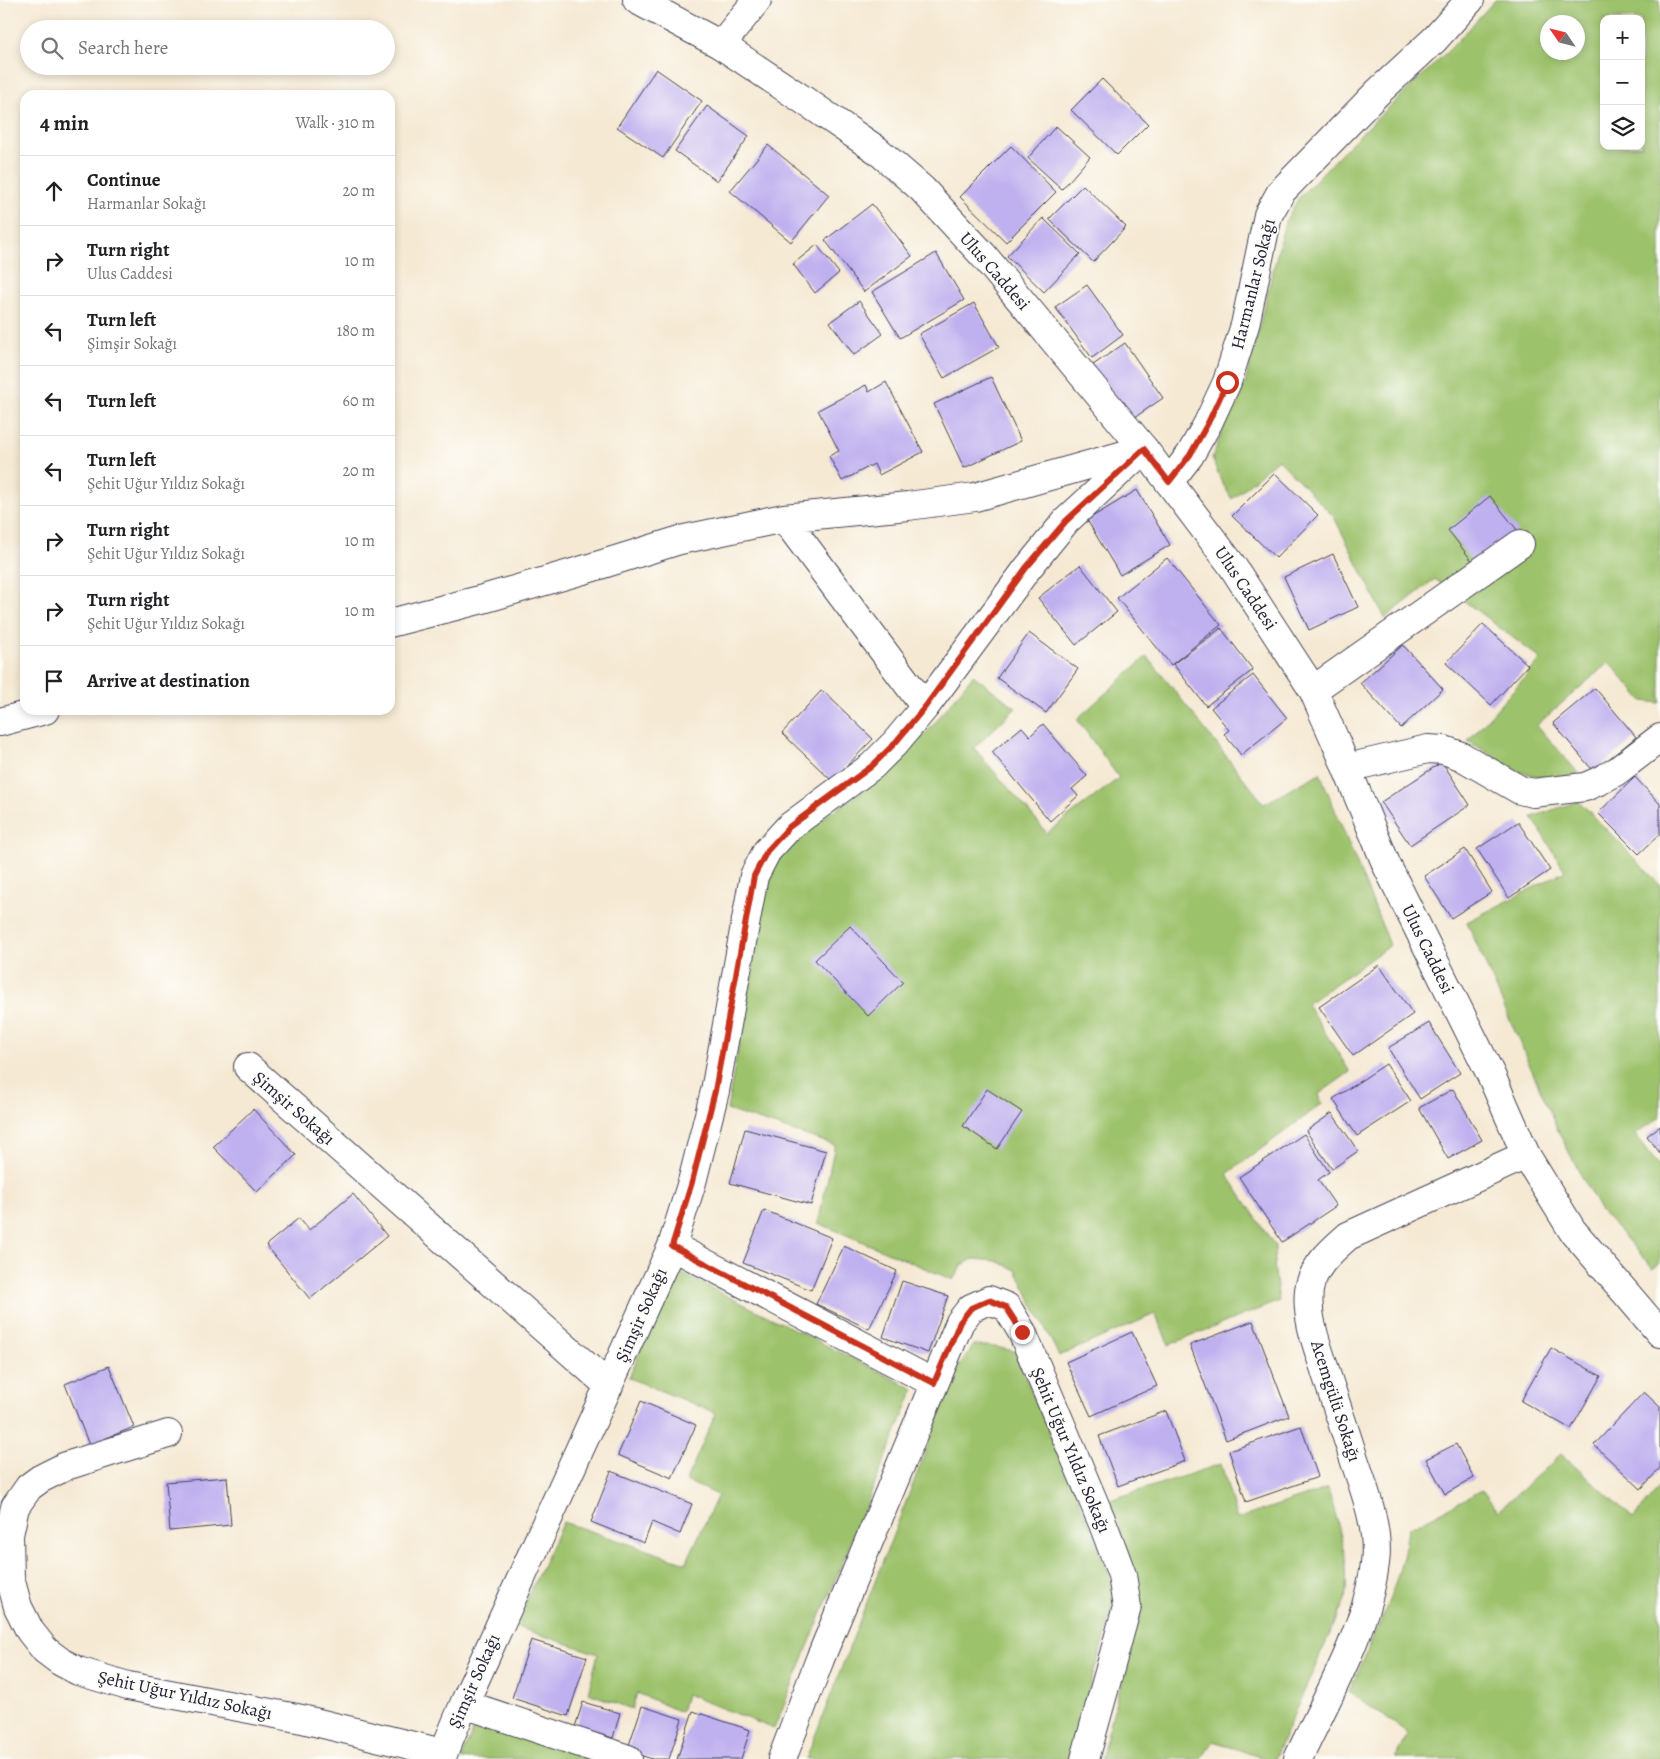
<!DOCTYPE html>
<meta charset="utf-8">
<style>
body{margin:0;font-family:Alegreya,serif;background:#f2f2f2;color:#202124}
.controls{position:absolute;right:15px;top:15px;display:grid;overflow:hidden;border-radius:10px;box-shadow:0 2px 8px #0003}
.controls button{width:45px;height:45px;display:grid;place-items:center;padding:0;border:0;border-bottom:1px solid #e0e0e0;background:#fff;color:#202124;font:25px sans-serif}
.compass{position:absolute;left:1540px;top:15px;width:45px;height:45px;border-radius:50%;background:#fff;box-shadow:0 2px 8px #0003;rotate:305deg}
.stop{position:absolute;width:15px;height:15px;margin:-11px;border:4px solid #c8321e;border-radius:50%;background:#fff}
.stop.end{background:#c8321e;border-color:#fff;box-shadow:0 1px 5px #0008}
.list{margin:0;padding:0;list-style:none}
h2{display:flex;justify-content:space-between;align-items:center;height:65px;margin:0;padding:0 20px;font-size:21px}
h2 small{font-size:16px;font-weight:400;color:#757577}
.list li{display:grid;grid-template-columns:32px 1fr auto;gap:15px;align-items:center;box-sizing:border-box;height:70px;padding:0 20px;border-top:1px solid #e0e0e0}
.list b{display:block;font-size:19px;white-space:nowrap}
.list p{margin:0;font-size:16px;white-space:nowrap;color:#757577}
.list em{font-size:16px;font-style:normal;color:#757577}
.icon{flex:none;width:28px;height:28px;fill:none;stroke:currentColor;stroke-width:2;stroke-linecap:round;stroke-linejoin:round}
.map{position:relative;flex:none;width:1660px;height:1759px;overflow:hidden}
.search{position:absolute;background:#fff;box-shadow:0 2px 8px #0003;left:20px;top:20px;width:375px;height:55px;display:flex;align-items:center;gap:12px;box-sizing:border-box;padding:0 18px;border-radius:28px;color:#757577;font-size:19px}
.panel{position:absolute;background:#fff;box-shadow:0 2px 8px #0003;left:20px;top:90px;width:375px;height:625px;border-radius:15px}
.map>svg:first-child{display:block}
</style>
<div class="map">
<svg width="1660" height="1759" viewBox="0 0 1660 1759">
<rect width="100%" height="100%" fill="#fdfcf7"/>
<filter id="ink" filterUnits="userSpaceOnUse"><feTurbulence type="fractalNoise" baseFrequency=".02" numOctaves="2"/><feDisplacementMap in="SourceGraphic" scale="10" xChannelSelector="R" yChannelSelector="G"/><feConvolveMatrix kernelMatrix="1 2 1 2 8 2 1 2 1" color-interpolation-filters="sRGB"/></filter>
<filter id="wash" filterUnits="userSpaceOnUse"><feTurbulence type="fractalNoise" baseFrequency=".0096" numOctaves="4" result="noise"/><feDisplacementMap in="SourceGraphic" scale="20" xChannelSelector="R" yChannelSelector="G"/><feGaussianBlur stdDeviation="1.12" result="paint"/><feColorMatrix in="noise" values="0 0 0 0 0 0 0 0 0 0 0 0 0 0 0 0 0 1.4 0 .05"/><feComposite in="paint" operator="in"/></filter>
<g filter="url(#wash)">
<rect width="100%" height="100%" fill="#f5e9d3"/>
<path fill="#9dc26c" stroke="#607254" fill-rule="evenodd" d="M1495,0h165v703l-17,-2 -34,-39 -72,63 42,49 -26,5 -34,-7 -51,-31 73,-82 -106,-80 -50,39 -51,-101 -56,-58 -46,40 -11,-18 -9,-23 13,-33 20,-41 40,-162 13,-23 44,-47 109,-104zM1604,19h37v127h-37zM1548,22h30v30h-30z
M1147,656l117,148 56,-31 70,172 -83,59 43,68 -31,22 3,10 -95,70 48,72 -1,19 5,36 -110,44 -14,-31 -96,42 -43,-86 -19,-9 -24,-2 -11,6 -9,15 -135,-57 17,-78 -108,-35 39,-220 8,-26 13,-18 24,-20 46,-31 41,-33 31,-32 44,-55 43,33 -42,40 73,85 72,-55 -42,-59z
M1579,801l81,84v232l-25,18 25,32v96l-7,5 -53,-58 -18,-33 -21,-40 -94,-215 98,-51 -33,-54z
M673,1269l241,120 -140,340 -88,-35 -5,18 -44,-19 -5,16 -44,-16 10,-39 -84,-28 49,-104 123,41 32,-68 -32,-14 30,-68 -87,-35z
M974,1345l21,2 19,4 81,185 19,53 -1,20 -45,150h-262l152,-391z
M1561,1454l72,64 27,-32v273h-264l12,-26 -59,-41c23,-53 52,-106 59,-163l74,-39 16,21z
M1221,1464l16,55 91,-31c10,37 23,73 17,112l-71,159h-9l-51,-18 -13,18h-100l33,-125 6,-35 -14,-50 -16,-49z
M476,1724l114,35h-130z"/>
<g id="blocks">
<path fill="#bfb0ef" d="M656,69l46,32 -39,57 -46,-31z
M1102,79l46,45 -31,31 -46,-45z
M707,106l42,30 -32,45 -42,-30z
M1056,126l34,31 -28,32 -34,-31z
M768,145l61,50 -38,47 -61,-51z
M1011,146l45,46 -50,50 -46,-45z
M1083,185l43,42 -33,35 -44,-43z
M872,204l40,52 -48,36 -39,-52z
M1043,218l37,36 -36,38 -37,-36z
M817,245l22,28 -24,20 -22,-29z
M936,253l28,47 -64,38 -28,-46z
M1087,285l36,50 -31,23 -37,-51z
M859,301l24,33 -29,21 -24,-33z
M974,303l25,44 -55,31 -25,-44z
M1125,343l38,55 -32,22 -38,-55z
M991,377l30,64 -57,27 -30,-64z
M886,382l37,70 -44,23 -5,-11 -32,17 -13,-25 10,-5 -21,-41 48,-25 3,7z
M1275,473l43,42 -42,43 -44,-42z
M1137,490l33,55 -50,30 -33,-55z
M1490,496l28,35 -42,35 -28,-36z
M1333,554l25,53 -49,23 -25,-53z
M1167,558l54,67 -50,40 -54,-67z
M1080,565l37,47 -41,33 -38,-47z
M1483,624l45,41 -37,40 -45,-42z
M1221,628l32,42 -47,36 -33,-42z
M1029,633l49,36 -32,44 -49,-35z
M1403,645l40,44 -42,39 -41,-45z
M1253,675l34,43 -46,37 -17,-21 5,-4 -18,-22z
M1595,688l41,49 -42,35 -41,-49z
M822,690l51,49 -41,42 -50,-48z
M1043,724l44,52 -15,13 6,7 -28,25 -58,-69 30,-25 8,9z
M1442,762l28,43 -60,40 -29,-43z
M1635,777l25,27v30l-21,20 -41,-41z
M1518,822l32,48 -41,28 -32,-49z
M1465,849l27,43 -41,26 -27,-42z
M850,926l53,56 -35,34 -53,-56z
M1379,965l34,49 -60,42 -34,-49z
M1429,1023l31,50 -40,26 -32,-51z
M1386,1064l25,37 -54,35 -24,-37z
M987,1089l35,23 -25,37 -34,-23z
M1453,1089l29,51 -34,19 -29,-51z
M253,1109l43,46 -39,37 -44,-45z
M1332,1113l26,38 -26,18 -26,-38z
M1660,1126v27l-13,-17z
M745,1129l81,22 -15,54 -81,-22z
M1304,1134l25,38 -11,8 18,26 -54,36 -43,-65z
M353,1194l34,42 -77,63 -44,-54 33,-27 10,12z
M764,1210l68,28 -21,52 -68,-27z
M844,1246l53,25 -28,58 -53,-25z
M902,1281l46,15 -20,57 -45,-16z
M1253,1321l36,95 -63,24 -36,-95z
M1132,1332l25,54 -66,30 -25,-54z
M1551,1348l50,28 -30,53 -50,-28z
M109,1366l25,61 -45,18 -24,-61z
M1644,1392l16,15v61l-19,21 -47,-44z
M641,1401l55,24 -24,53 -54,-23z
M1166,1411l19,50 -67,25 -19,-50z
M1301,1426l17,51 -72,25 -17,-51z
M1456,1444l18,34 -29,16 -19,-35z
M611,1471l81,33 -12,30 -28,-12 -8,21 -53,-21z
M227,1477l4,48 -61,6 -4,-49z
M531,1640l56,17 -19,59 -56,-18z
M583,1702l37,11 -7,25 -38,-11z
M642,1706l40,13 -13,40h-17l-25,-8z
M693,1711l57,19 -9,29h-64z"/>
</g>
</g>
<g filter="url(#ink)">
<use href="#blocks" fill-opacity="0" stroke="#424052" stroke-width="1"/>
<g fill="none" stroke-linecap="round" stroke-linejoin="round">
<defs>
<path id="minor" d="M721,45l36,-45
M1169,482l21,-27 18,-32 19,-41 18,-57 23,-110 13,-23 97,-100 57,-53 35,-39
M784,518l141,189
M390,623l93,-24 107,-31 90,-28 104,-22 124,-12 67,-9 163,-46
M1313,690l207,-146
M0,722l45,-12
M1347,768l81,-19 16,1 17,6 59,34 13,3 52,-6 16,-7 16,-9 43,-33
M248,1067l361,319
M672,1246l262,137
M168,1434l-102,32 -26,13 -11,8 -14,20 -6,28 1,43 8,29 12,24 15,19 16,12 17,9 50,15 174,33 141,34
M464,1704l164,55
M441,1759l23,-55 208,-458 20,-64 23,-91 39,-215 13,-25 22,-24 83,-61 23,-23 30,-36 102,-138 39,-48 78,-72
M782,1759l38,-100 140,-337 11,-14 18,-8 18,7 15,25 81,192 19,51 5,32 -42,152
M1298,1759c28,-60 69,-130 77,-196 5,-35 -12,-77 -23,-110 -9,-29 -19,-57 -28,-86 -8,-24 -18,-51 -15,-77 4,-24 23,-40 39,-54l178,-81"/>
<path id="tertiary" d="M637,0l84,45 93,62 63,43 45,39 61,66 161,194 87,115 82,126 22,50 52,126 104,209 35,80 46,75 88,103"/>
</defs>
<use href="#minor" stroke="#424052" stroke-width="30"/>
<use href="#tertiary" stroke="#424052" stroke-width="30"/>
<use href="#minor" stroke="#fff" stroke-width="28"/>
<use href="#tertiary" stroke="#fff" stroke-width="28"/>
</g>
</g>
<g fill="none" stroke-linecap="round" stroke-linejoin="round" filter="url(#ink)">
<path stroke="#c8321e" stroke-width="6" d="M1022,1332l-16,-25 -17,-7 -18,8 -11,14 -26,61 -262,-137 20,-64 23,-91 39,-215 13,-25 22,-24 83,-61 23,-23 30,-36 101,-139 40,-47 78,-72 25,33 21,-27 18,-32 19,-41"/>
</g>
<g text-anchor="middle" stroke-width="4" stroke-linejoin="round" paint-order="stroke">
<g font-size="18" fill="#22223b" stroke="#fdfcf7">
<text transform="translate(995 271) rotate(49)" y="6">Ulus Caddesi</text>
<text transform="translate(1253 284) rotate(-76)" y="6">Harmanlar Sokağı</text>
<text transform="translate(1246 588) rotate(56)" y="6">Ulus Caddesi</text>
<text transform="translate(1428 949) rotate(64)" y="6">Ulus Caddesi</text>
<text transform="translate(294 1108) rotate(41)" y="6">Şimşir Sokağı</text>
<text transform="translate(641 1315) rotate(-66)" y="6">Şimşir Sokağı</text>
<text transform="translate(1336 1401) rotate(72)" y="6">Acemgülü Sokağı</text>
<text transform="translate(1071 1450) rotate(67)" y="6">Şehit Uğur Yıldız Sokağı</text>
<text transform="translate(474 1681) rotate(-66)" y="6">Şimşir Sokağı</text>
<text transform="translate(185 1695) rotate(12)" y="6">Şehit Uğur Yıldız Sokağı</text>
</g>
</g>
</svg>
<div class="controls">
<button>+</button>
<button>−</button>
<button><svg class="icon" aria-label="layers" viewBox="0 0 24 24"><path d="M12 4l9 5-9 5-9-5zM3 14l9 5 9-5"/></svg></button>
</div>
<svg class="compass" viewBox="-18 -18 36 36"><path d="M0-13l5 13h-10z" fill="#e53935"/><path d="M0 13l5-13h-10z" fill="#757577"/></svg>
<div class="stop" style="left:1227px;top:382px"></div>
<div class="stop end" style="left:1022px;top:1332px"></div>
<div class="search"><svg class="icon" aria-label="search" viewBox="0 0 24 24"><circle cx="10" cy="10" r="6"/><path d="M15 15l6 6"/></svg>Search here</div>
<section class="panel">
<h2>4 min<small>Walk · 310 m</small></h2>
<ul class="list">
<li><svg class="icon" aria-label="ahead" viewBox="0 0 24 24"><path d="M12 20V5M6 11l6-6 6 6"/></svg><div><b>Continue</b><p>Harmanlar Sokağı</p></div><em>20 m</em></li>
<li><svg class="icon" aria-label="right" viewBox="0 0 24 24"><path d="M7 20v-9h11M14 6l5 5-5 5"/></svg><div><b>Turn right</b><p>Ulus Caddesi</p></div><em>10 m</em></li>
<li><svg class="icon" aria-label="left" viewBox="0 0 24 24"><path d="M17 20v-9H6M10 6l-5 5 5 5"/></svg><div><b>Turn left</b><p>Şimşir Sokağı</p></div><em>180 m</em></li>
<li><svg class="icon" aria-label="left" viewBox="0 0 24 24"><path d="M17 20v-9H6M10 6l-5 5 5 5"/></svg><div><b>Turn left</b></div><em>60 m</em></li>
<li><svg class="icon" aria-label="left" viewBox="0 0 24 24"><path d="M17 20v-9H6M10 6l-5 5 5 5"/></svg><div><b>Turn left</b><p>Şehit Uğur Yıldız Sokağı</p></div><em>20 m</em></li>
<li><svg class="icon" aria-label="right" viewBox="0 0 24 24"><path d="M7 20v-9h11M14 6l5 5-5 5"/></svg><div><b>Turn right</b><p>Şehit Uğur Yıldız Sokağı</p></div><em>10 m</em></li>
<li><svg class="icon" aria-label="right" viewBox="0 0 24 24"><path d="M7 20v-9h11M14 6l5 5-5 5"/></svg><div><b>Turn right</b><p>Şehit Uğur Yıldız Sokağı</p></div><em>10 m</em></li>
<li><svg class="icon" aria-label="arrive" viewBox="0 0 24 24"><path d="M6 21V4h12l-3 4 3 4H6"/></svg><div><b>Arrive at destination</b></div></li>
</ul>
</section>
</div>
